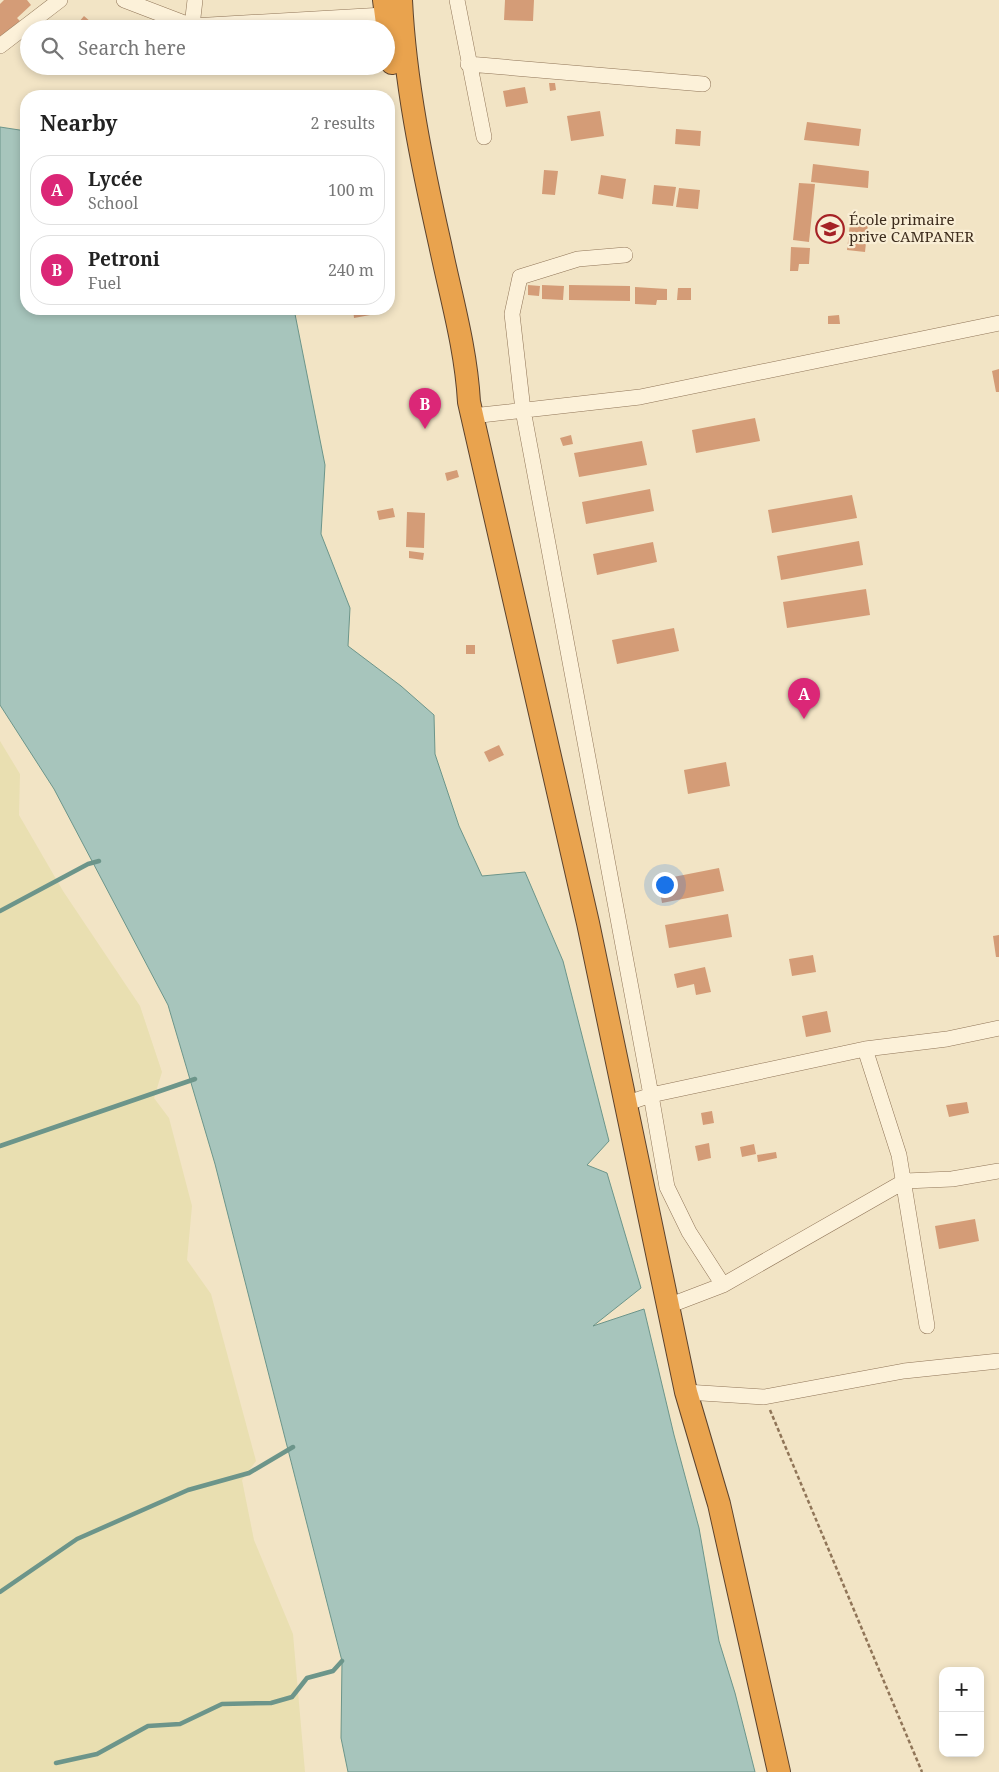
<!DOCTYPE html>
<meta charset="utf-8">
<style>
body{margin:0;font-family:"Noto Serif",serif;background:#f2f2f2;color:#222}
.controls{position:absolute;right:15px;bottom:15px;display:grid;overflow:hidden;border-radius:10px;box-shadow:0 2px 8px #0003}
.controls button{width:45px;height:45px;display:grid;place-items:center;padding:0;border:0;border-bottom:1px solid #e0e0e0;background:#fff;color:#222;font:25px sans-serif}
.you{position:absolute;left:664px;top:884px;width:18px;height:18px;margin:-12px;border:4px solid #fff;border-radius:50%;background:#1a73e8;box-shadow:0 0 0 8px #1a73e833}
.badge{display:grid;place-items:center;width:32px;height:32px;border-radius:50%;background:#db2777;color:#fff;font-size:16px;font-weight:700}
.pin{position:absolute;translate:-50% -41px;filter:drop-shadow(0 1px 2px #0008)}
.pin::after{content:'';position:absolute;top:26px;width:18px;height:15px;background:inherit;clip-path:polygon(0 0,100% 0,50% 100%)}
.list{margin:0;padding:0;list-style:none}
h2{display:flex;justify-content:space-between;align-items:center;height:65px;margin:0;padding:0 20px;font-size:21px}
h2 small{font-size:16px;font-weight:400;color:#767676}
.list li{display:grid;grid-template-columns:32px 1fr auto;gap:15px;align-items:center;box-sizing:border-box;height:70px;margin:0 10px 10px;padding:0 10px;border:1px solid #e0e0e0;border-radius:20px}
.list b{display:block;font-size:19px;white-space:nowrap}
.list p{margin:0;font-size:16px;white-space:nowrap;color:#767676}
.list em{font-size:16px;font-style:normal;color:#767676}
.icon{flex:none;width:28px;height:28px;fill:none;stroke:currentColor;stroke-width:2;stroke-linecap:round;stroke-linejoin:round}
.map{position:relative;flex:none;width:999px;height:1772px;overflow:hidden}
.search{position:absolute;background:#fff;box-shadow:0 2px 8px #0003;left:20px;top:20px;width:375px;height:55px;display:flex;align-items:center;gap:12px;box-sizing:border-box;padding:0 18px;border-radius:28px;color:#767676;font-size:19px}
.panel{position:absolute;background:#fff;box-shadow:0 2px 8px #0003;left:20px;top:90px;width:375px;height:225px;border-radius:20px}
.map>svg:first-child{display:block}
</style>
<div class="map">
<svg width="999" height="1772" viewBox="0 0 999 1772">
<rect width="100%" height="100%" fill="#f2e4c5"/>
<path fill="#e9dfb1" d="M0,741l20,33 -1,41 44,76 77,115 22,66 -8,26 15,20 23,88 -5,54 24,34 45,167 -14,19 12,60 39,94 12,138h-305z"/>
<path fill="#a7c5bc" stroke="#6c958a" d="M0,127l26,4v178h268l31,156 -4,69 29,74 -2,38 53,40 33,29 1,39 24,72 23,50 43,-4 38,89 46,180 -22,24 20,8 34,115 -48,38 51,-17 30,126 25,93 20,113 16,52 20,79h-407l-7,-34 1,-77 -127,-497 -47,-159 -114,-216 -54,-84z"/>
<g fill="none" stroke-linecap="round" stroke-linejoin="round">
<path stroke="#6c958a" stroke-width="4.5" d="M0,911l88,-47 11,-3
M0,1146l195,-67
M0,1592l77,-53 111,-49 61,-17 44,-26
M56,1763l41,-9 51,-28 32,-2 42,-20 49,-1 21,-6 15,-19 26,-7 9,-10"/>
</g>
<path fill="#d49c77" d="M4,0h23l4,5 -14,13 3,3 -20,16v-33z
M505,0h29l-1,21 -29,-1z
M84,16l7,6 -5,7h-13z
M549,83h6l1,7 -6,1z
M525,87l3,16 -22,4 -3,-16z
M600,111l4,25 -33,5 -4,-25z
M807,122l54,7 -2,17 -55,-6z
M676,129l25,2 -1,15 -25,-2z
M813,164l56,7 -1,17 -57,-6z
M544,170l14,1 -3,24 -13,-1z
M601,175l25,4 -3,20 -25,-5z
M799,183l16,1 -6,58 -16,-2z
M654,185l22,2 -3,19 -21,-2z
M679,188l21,2 -2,19 -22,-2z
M850,223l18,1 -3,28 -18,-2z
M791,247l19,1 -1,16h-10l-1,7h-8z
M528,285l12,1 -1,10 -11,-1z
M542,285l22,1 -1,14 -21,-1z
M569,285l61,1v15l-61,-1z
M635,287l32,2v11h-10l-1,5 -21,-1z
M678,288h13v12h-14z
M353,309h28v4l-27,5z
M839,315l1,9h-12v-8z
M999,369v23h-3l-4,-21z
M755,418l5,23 -64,12 -4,-23z
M571,435l2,9 -10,2 -3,-8z
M642,441l5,24 -68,12 -5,-24z
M457,470l2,7 -12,4 -2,-8z
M650,489l4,22 -68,13 -4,-22z
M852,495l5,23 -85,15 -4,-23z
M393,508l2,9 -16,3 -2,-9z
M407,512l18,1 -1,35 -18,-1z
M859,541l4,24 -82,15 -4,-24z
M653,542l4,20 -60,13 -4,-21z
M409,551l15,2 -1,7 -14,-2z
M866,589l4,26 -83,13 -4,-26z
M674,628l5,23 -62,13 -5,-24z
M466,645h9v9h-9z
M499,745l5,10 -15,7 -5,-10z
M726,762l4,24 -42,8 -4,-24z
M719,868l5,23 -62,12 -4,-23z
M728,914l4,23 -63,11 -4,-23z
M999,935v22h-3l-3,-21z
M813,955l3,17 -24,4 -3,-17z
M705,967l6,25 -15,3 -2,-11 -17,4 -3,-14z
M827,1011l4,21 -25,5 -4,-21z
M967,1102l2,11 -20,4 -3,-12z
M712,1111l2,12 -11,2 -2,-12z
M709,1143l2,15 -13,3 -3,-15z
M754,1144l2,10 -14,3 -2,-10z
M776,1152l1,6 -19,4 -1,-7z
M975,1219l4,22 -40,8 -4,-23z"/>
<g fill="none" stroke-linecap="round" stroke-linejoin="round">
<defs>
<path id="minor" d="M124,0l68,26 192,-11
M457,0l27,137
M192,26l3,-26
M0,46l60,-46
M468,64l235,20
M625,255l-47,4 -58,18 -8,37 11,96 128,685 214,-46 82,-10 52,-11
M472,416l168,-19 359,-74
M865,1049l34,106 28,171
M625,1104l26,-9 16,92 22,45 34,53
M668,1306l55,-21 182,-104 47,-2 47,-8
M686,1392l78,5 140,-26 95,-10"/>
<path id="highway" d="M384,0l8,63
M401,0c4,82 21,164 39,244 11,53 26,104 29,158l119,521 98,469 33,112 60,268"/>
</defs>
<use href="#minor" stroke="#907558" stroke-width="16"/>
<use href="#highway" stroke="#5d432d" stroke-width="24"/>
<path stroke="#907558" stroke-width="2.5" stroke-dasharray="4 2.5" stroke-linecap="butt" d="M770,1410l152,362"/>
<use href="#minor" stroke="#fcf1d9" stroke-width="15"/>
<use href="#highway" stroke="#e9a34e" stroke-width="22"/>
</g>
<defs>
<symbol id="school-ring" viewBox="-11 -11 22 22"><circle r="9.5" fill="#f9eed5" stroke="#a52225" stroke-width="1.5"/><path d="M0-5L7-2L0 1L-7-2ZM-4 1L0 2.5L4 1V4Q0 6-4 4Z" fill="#a52225"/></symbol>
</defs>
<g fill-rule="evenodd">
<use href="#school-ring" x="814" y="213" width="32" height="32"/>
</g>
<g text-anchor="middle" stroke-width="4.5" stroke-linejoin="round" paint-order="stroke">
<g font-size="15" fill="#3e2d1e" stroke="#f9eed5" text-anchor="start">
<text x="849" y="225">École primaire<tspan x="849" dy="17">prive CAMPANER</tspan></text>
</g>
</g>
</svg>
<div class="controls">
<button>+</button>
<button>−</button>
</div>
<div class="you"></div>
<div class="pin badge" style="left:804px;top:719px">A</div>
<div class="pin badge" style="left:425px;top:429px">B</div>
<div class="search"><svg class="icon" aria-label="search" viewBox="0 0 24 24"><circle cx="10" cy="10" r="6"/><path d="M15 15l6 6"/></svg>Search here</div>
<section class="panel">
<h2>Nearby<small>2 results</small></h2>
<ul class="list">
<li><span class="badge">A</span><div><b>Lycée</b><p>School</p></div><em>100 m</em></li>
<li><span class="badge">B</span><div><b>Petroni</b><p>Fuel</p></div><em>240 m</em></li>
</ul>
</section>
</div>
